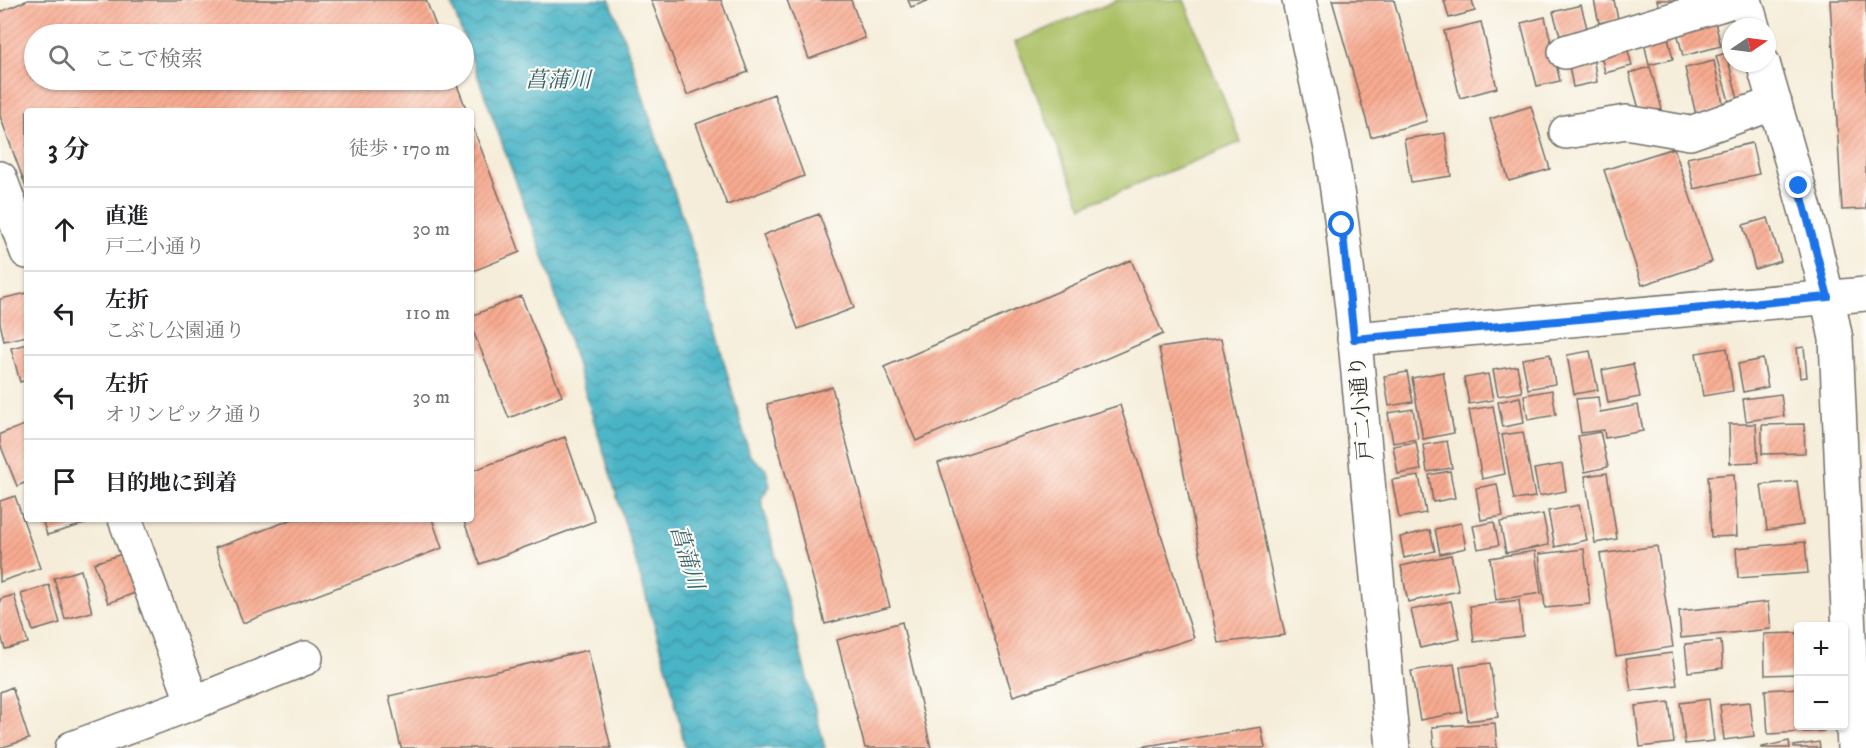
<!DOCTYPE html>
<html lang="ja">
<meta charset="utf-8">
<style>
body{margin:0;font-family:"IM FELL DW Pica","Noto Serif JP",serif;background:#f6f6f6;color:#202124}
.controls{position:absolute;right:18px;bottom:18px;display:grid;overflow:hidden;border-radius:6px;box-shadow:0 2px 4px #0004}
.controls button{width:54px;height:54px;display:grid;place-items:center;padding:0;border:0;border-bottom:2px solid #e0e0e0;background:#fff;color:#202124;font:30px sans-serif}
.compass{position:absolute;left:1722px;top:18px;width:54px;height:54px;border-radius:50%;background:#fff;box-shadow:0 2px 4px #0004;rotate:77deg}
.stop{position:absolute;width:18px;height:18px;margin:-14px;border:4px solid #1a73e8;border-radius:50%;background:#fff}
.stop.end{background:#1a73e8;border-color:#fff;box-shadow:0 2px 6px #0008}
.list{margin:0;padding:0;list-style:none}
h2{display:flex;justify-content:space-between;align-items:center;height:78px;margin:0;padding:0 24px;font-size:26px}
h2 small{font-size:20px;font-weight:400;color:#757577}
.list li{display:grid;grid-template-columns:39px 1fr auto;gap:18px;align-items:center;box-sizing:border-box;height:84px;padding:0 24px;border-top:2px solid #e0e0e0}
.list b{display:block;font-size:22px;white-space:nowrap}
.list p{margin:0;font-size:20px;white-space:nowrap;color:#757577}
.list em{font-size:20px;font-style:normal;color:#757577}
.icon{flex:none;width:33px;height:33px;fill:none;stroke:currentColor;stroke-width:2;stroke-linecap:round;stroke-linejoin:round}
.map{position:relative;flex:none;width:1866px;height:748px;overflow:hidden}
.search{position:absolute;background:#fff;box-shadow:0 2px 4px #0004;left:24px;top:24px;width:450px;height:66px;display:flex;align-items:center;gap:15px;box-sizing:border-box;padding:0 21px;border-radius:33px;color:#757577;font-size:22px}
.panel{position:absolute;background:#fff;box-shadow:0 2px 4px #0004;left:24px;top:108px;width:450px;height:414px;border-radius:6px}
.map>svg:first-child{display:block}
</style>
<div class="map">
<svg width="1866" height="748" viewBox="0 0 1866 748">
<defs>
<pattern id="water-waves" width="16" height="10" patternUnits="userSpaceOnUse" patternTransform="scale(1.5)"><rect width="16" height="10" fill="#49b4c6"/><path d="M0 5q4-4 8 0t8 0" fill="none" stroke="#3d93a1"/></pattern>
<pattern id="building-hatch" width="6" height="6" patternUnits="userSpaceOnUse" patternTransform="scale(1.5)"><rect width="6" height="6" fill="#f8ab91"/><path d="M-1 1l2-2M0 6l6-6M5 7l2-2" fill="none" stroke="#d5937d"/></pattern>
</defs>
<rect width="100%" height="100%" fill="#fdfcf7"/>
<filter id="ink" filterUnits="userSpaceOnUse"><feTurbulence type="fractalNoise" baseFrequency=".0167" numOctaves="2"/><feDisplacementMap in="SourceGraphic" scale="12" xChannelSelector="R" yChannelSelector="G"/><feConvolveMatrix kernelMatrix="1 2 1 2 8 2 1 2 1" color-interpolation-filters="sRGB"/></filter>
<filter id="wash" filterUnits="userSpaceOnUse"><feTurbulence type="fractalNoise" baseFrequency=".008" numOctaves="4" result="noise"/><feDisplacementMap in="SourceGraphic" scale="24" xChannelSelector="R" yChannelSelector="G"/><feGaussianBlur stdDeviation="1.35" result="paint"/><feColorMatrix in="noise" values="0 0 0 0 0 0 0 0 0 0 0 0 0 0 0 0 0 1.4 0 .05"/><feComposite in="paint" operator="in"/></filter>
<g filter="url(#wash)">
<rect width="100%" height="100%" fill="#f5edd9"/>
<path fill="#aabf64" stroke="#6a7548" stroke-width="1.5" d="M1118,0h66l57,142 -159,65 -67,-165z"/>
<path fill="url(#water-waves)" stroke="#3a7078" stroke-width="1.5" d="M450,0h160l16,44 68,209 56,203 16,13 4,17 -9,13 64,249h-140l-15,-69 -60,-206 -64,-208 -82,-227v-4h-2z"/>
<g id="blocks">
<path fill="url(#building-hatch)" d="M28,0h398l13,34h-405v46h421l12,31h-440v79l-27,-74v-104z
M651,0h70l27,72 -61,23z
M787,0h64l14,38 -56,21z
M908,0h22l-19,7z
M1332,0h62l33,121 -56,16z
M1444,0h28l3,11 -26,7z
M1594,0h20l4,19 -19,4z
M1657,0h39l-37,8z
M1830,0h36v209l-24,1z
M1581,5l7,27 -27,7 -8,-27z
M1545,17l15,64 -23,5 -16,-63z
M1481,22l16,66 -37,10 -16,-67z
M1715,22l6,24 -38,10 -6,-24z
M1667,33l6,26 -24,6 -6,-27z
M1627,47l5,19 -27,7 -4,-18z
M1726,53l12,46 -9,2 -13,-45z
M1593,56l4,26 -24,5 -5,-27z
M1714,61l10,47 -28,7 -11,-47z
M1650,67l12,42 -21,7 -12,-43z
M774,94l30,82 -77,29 -31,-81z
M1531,106l19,63 -41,12 -19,-62z
M471,122l49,130 -49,20z
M1445,133l6,43 -40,6 -7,-43z
M1752,143l7,31 -65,15 -7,-31z
M1674,148l38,114 -70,23 -38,-115z
M819,214l35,94 -56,21 -35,-94z
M1768,218l13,43 -26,8 -12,-44z
M1131,260l32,74 -247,107 -32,-74z
M27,293v43l-23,5 -4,-18v-24z
M521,296l41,100 -53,22 -38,-92v-10z
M1221,339l64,296 -67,8 -59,-295z
M27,344v36l-7,2 -9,-34z
M1804,347l3,30 -7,1 -3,-30z
M1727,348l6,43 -30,5 -7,-43z
M1590,351l8,39 -24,4 -7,-39z
M1550,354l5,30 -27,5 -6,-30z
M1763,359l5,28 -25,5 -5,-28z
M1633,364l7,33 -32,6 -6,-33z
M1517,366l5,26 -24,4 -5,-26z
M1407,372l6,30 -24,4 -5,-30z
M1443,372l11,61 -31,6 -11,-61z
M1488,374l5,26 -24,4 -5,-26z
M832,387l58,220 -65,17 -58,-220z
M1552,390l4,25 -28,5 -4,-25z
M1781,394l3,22 -38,5 -3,-22z
M1520,397l4,26 -21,4 -5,-25z
M1598,397l2,15 38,-7 5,26 -38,7 -1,-8 -23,3 -5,-34z
M1120,405l74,233 -181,58 -75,-233z
M1493,406l12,68 -23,5 -13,-69z
M1413,409l5,30 -25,4 -5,-30z
M27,424v58l-10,4 -17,-42v-10z
M1729,424h27l2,38 -28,1z
M1804,424l1,29 -43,1v-29z
M1523,432l12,65 -21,3 -12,-65z
M1600,432l8,35 -23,5 -7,-36z
M565,437l30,84 -115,43 -17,-45h8v-48z
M1447,441l5,27 -25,4 -4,-27z
M1416,442l5,28 -23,4 -5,-28z
M1562,464l4,27 -27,5 -5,-27z
M1450,471l5,27 -22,4 -4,-27z
M1607,473l10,66 -22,4 -10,-67z
M1734,474l3,62 -26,1 -3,-61z
M1419,476l7,37 -27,5 -7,-38z
M1797,481l6,44 -36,5 -6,-45z
M1497,484l6,32 -22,4 -5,-32z
M15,496l25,72 -40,14v-81z
M1579,505l8,35 -32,7 -7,-36z
M1543,514l6,31 -43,8 -6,-31z
M42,519h56v1l-51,15z
M293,519h139l10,29 -199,75 -28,-75z
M1494,522l5,23 -21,4 -5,-23z
M1461,523l5,25 -26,6 -5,-25z
M1430,530l5,21 -31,7 -4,-21z
M1805,542l3,31 -70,5 -2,-30z
M1657,546l16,101 -57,9 -16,-102z
M1584,549l6,55 -45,4 -6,-54z
M1535,551l6,42 -45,7 -6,-42z
M122,554l13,39 -27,10 -14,-40z
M1451,555l8,36 -51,11 -7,-36z
M81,570l11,42 -27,7 -11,-41z
M49,585l11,38 -27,8 -12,-37z
M14,595l14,48 -23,6 -5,-17v-33z
M1519,600l4,36 -49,6 -4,-36z
M1451,601l9,38 -40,9 -9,-38z
M1768,602l3,27 -90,9 -2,-27z
M902,622l29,126h-66l-28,-108z
M1798,633v41l-33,1 -1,-41z
M1721,641l2,27 -35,4 -3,-28z
M588,650l23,98h-210l-12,-52z
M1672,653l5,32 -46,6 -5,-32z
M1490,663l8,54 -30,4 -8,-54z
M1454,664l8,48 -42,8 -9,-49z
M12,687l17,52 -29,9v-56z
M1798,688v38h26v5l-56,3 -3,-44z
M1709,699l5,42 -29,3 -5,-41z
M1669,702l5,41 -34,4 -5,-41z
M1750,702l4,34 -30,4 -4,-35z
M1495,723l2,25h-63l-2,-21z
M1261,727l4,21h-125v-1z
M1789,741l1,7h-28v-1z
M1819,742l1,6h-26v-2z"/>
</g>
</g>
<g filter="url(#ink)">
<use href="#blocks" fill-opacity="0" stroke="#726f68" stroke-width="1.5"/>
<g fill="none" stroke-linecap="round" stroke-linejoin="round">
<defs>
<path id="minor" d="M1299,0l32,149 11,76 10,84 41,439
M1565,52l171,-52
M1566,132l60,-10 64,11 85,-30
M0,178l27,74
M1354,339l512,-45
M125,519l68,184
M72,748l121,-45 113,-45"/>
<path id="major" d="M1745,0l8,27
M1763,63c26,91 55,182 73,276l18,409"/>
</defs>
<use href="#minor" stroke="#726f68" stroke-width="36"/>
<use href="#major" stroke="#726f68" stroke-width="36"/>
<use href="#minor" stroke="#fff" stroke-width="33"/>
<use href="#major" stroke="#fff" stroke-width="33"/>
</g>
</g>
<g fill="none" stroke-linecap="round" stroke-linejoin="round" filter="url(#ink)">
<path stroke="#1a73e8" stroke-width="8" d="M1342,225l12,114 474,-42 -29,-111"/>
</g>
<g text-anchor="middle" stroke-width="4.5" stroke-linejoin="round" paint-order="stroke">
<g font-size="21" fill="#2b2b2b" stroke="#fdfcf7">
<text transform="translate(1361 408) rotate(-95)" y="7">戸二小通り</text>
</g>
<g font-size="22" font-style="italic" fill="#376269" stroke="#fdfcf7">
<text x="558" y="87">菖蒲川</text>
<text transform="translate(688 557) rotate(73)" y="8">菖蒲川</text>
</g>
</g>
</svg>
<div class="controls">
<button>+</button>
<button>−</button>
</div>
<svg class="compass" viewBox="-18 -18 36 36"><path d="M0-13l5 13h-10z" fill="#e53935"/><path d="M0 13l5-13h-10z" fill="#757577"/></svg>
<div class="stop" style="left:1342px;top:225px"></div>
<div class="stop end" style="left:1799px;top:186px"></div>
<div class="search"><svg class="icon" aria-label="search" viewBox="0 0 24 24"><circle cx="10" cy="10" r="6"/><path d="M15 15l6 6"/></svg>ここで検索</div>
<section class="panel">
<h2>3 分<small>徒歩 · 170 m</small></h2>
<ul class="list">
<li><svg class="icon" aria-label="ahead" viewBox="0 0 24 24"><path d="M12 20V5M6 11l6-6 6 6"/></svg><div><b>直進</b><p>戸二小通り</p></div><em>30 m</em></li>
<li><svg class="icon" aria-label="left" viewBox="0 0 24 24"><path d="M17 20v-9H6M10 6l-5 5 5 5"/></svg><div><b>左折</b><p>こぶし公園通り</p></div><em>110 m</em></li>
<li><svg class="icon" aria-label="left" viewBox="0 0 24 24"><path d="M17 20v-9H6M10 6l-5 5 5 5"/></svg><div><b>左折</b><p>オリンピック通り</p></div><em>30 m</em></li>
<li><svg class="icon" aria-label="arrive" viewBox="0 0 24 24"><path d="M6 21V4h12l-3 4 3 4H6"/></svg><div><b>目的地に到着</b></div></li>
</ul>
</section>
</div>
